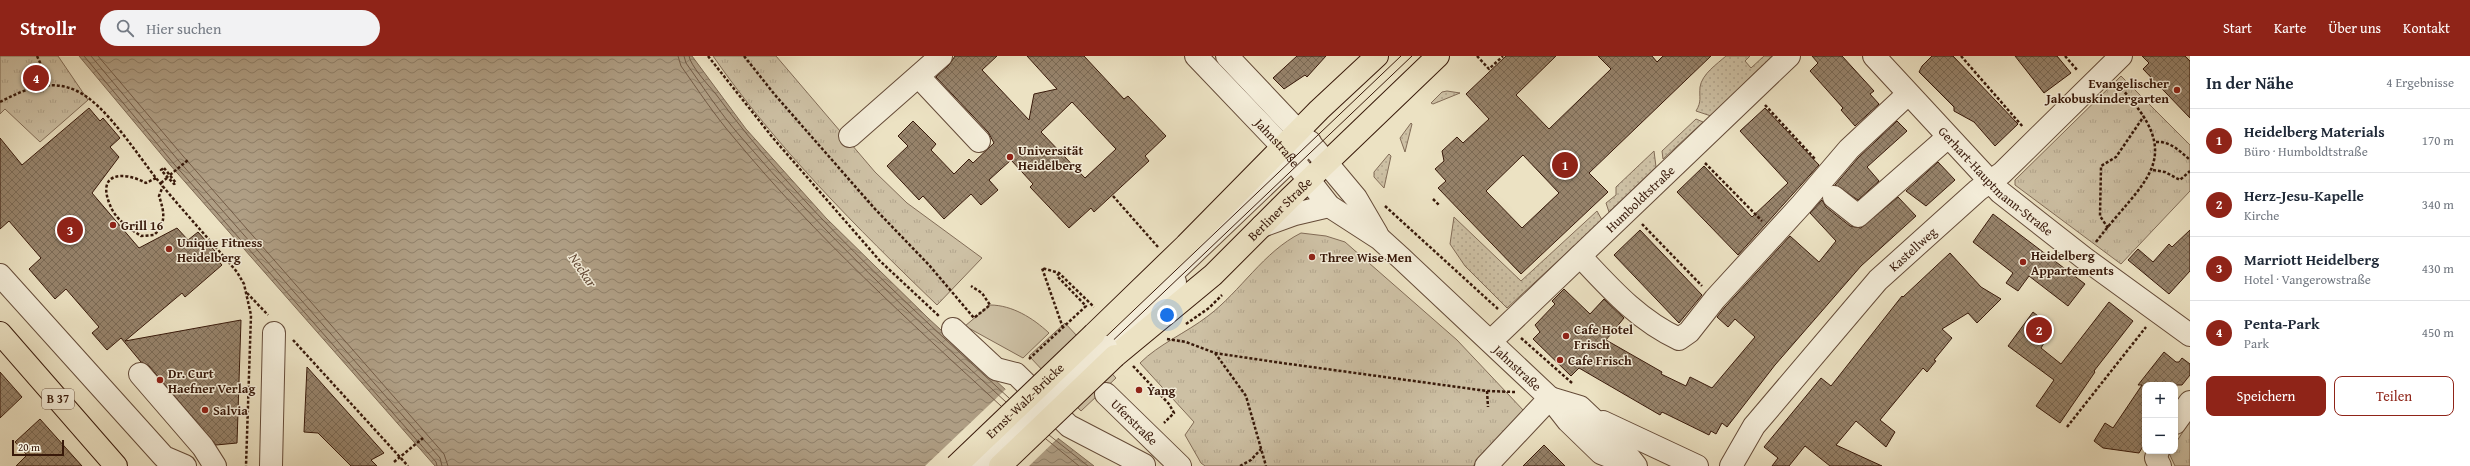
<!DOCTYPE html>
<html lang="de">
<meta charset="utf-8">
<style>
body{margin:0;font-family:"Gentium Book Plus",serif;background:#f2f2f3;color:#1f2937}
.controls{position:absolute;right:12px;bottom:12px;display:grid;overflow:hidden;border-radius:8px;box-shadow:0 2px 6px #0003}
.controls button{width:36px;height:36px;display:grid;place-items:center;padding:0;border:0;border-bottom:1px solid #e0e1e3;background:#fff;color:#1f2937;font:20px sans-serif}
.scale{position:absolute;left:12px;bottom:10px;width:52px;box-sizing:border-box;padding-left:4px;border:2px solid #38190a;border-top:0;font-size:11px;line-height:14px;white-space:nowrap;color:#38190a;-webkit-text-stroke:3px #f3ecd8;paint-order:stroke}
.you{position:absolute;left:1167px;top:259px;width:14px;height:14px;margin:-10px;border:3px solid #fff;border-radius:50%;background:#1a73e8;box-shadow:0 0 0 6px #1a73e833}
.badge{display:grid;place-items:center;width:26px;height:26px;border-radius:50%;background:#8f2418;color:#fff;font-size:13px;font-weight:700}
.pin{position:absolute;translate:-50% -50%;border:2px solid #fff;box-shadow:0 1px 4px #0006}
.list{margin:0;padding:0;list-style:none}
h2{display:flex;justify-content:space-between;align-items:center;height:52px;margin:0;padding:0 16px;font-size:17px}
h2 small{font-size:13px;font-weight:400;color:#747a83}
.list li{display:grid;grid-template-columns:26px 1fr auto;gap:12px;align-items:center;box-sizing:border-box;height:64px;padding:0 16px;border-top:1px solid #e0e1e3}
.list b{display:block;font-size:15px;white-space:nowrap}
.list p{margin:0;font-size:13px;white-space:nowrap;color:#747a83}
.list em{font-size:13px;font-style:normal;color:#747a83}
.actions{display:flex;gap:8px;padding:12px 16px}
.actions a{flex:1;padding:9px 0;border:1px solid #8f2418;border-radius:8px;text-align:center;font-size:14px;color:#8f2418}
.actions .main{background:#8f2418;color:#fff}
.icon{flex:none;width:22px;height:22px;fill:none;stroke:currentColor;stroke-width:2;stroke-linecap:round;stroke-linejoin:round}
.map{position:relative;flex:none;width:2190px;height:410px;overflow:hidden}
header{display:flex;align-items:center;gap:24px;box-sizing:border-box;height:56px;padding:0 20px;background:#8f2418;color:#fff}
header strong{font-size:19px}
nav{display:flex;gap:22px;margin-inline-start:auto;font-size:14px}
.search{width:280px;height:36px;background:#f2f2f3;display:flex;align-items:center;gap:10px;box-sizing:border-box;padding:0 14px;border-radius:22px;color:#747a83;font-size:15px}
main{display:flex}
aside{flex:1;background:#fff}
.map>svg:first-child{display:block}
</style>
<header>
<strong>Strollr</strong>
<div class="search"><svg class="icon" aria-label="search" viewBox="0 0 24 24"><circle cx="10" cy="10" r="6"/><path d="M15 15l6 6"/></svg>Hier suchen</div>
<nav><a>Start</a><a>Karte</a><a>Über uns</a><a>Kontakt</a></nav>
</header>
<main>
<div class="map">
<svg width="2190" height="410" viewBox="0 0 2190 410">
<defs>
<pattern id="grass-tufts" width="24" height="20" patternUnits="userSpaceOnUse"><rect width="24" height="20" fill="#cdc0a4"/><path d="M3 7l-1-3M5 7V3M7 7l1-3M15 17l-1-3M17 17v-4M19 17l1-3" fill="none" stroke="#b1a48c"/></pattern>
<pattern id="garden-dots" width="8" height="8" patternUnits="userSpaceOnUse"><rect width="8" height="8" fill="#cdc0a4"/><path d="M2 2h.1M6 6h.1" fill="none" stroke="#b1a48c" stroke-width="1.8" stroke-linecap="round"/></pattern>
<pattern id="water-waves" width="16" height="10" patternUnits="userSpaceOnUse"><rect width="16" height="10" fill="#af9e84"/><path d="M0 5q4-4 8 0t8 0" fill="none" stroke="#8f806a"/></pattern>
<pattern id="building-cross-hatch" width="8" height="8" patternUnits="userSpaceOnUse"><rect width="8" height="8" fill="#96826a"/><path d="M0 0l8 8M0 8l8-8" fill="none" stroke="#7b6a55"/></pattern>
</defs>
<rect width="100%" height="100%" fill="#ece2c3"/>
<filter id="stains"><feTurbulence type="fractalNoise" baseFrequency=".005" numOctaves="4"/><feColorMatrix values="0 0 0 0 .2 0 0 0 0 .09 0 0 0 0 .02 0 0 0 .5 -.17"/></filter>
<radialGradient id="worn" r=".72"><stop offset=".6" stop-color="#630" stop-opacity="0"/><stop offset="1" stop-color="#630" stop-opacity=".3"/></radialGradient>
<path fill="url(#grass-tufts)" stroke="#826c57" d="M0,0h58l30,44 -48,42 -35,-33 -5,5z
M713,0h63l99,116 32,31 75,55 -45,47c-80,-77 -161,-158 -224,-249z
M2121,20l69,69v46l-69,73 -106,-79v-5z
M1301,177l25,3 19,6 112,98 67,71 -51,55h-268l-4,-3 -16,-28 9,-13 -54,-59c19,-19 46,-30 68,-47 33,-25 55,-64 93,-83z
M2190,365v45h-15l-6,-13 6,-2v-7z"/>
<path fill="url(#garden-dots)" stroke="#826c57" d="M1726,0h24l-5,5 6,7 13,-12h8l-61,60 -15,-5c6,-10 3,-13 4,-24 2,-13 17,-23 26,-31z
M1447,35l13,2 -27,11 -2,-1 11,-11z
M1696,63l7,3 -40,37 -1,-8z
M1411,67l1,1 -7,28 -5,-14z
M1654,95l2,16 -47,45 -3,-9 10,-8v-8z
M1389,98l2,2 -7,32 -10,-11v-5z
M1597,155l5,9 -95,88 -42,-42 -15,-22 4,-27 67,64z"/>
<path fill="#cdc0a4" stroke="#826c57" d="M990,249c22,0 43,13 59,28l-26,25 -58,-32z
M1065,267l51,55 -35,33 -52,-55z"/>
<path fill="url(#water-waves)" stroke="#7f6953" d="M79,0h613l54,73 80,89 102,100 131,121 35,27h-659l-264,-300z"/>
<path fill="#ece2c3" d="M1007,332l52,49 -30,29h-104z"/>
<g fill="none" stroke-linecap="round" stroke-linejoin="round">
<path stroke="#745c47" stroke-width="1" d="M84,0l90,108 262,298 1,4
M91,0l87,104 262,298 2,8
M98,0l85,100 261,298 4,12
M678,0l3,10c17,24 34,50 54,73 80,97 174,182 266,267
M684,0l2,7c17,24 34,50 54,73 81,95 173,181 266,266
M689,0c1,9 19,29 26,37 84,114 191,210 294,305
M1049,379l39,31
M1046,383l33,27"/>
</g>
<path fill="url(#building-cross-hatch)" stroke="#38190a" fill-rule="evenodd" d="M955,0h42l-15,14 47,50 5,-26 23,-5 -30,-33h57l40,43 4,-3 38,40 -21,20 4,5 -55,51 -3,-4 -22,20 -39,-41 3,-3 -22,-24 -22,20 9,10 -17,15 -10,-11 -27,25 -21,-23 -4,4 -32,-34 21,-20 -10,-10 15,-15 23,23 -5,6 23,24 15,-15 4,4 21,-20 -6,-11 -52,-55 13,-12zM1072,46l44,47 -31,29 -44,-46z
M1297,0h29l-19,21 -2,-2 -21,14 -11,-11z
M1506,0h50l-40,39 33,34 62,-60 -13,-13h54l5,6 6,-6h48l-122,117 19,19 -87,82 -83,-86 8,-7 -11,-12 9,-8 -2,-10 15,-14 6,6 26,-24 -23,-25zM1523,99l36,38 -37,35 -36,-37z
M1812,0h30l32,35 -4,3 9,10 -24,22 -14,-16 2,-2 -33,-37 8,-8z
M1932,0h21l65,68 -23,22 -21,-24 -20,-11v-4l-35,-35 3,-6z
M2015,0h42l14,17 -27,20z
M2142,0h43l5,5v57l-47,-49 6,-6z
M89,52l11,13 3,-3 17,20 -10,9 9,10 -27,36 47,55 38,-20 11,12 10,-8 17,19 -3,3 10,11 -37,32 -3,-4 -57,48 116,-21 -4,123 -21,2 -67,-79 -8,-4 -20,-24 -14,12 -15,-17 7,-6 -33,-38 -11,10 -26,-30 12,-11 -32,-37 -9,8v-91l22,27z
M1765,52l54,57 -81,90 -61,-63 27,-26 48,51 36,-34 -48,-52z
M1897,65l10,10 -40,36 12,14 -21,19 -23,-15 23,-27z
M1938,106l17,18 -29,26 -20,-15z
M1898,141l18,19 -55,50 -86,99 -48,62 -5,-4 -6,11 -5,-3 -2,4 -47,-23 -2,3 -81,-47 -8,8 -38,-37 7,-7 -5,-7 20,-21 -3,-3 12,-12 26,25 14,-15 20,19 -18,22 56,32 -1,2 25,12 4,-9 22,11 43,-51 -20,-18 -7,8 -11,-10 8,-10 65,-71 29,26 17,-21 -26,-28 12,-13 4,7 24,19 11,2z
M1993,158l92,70 -17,22 -39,-30 -11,15 -12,-8 7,-10 -40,-31z
M1640,174l62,65 -23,28 -65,-68z
M2190,174v41l-21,23 -41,-34 10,-11 15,13 16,-18 3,3z
M1950,197l31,34 20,12 -24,24 -9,-10 -26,16 10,9 -18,22 2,1 -9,11 -4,-4 -43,52 15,12 -9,15 -30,-26 -20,24 46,21h-52l-25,-20 -16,20h-17l6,-8 -14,-11 57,-69 10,8 71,-90 1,1z
M2109,246l24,19 -39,50 1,1 -35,51 -24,-17 18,-26 -46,-34 25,-34 20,16 -12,20 20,16z
M2164,296l12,10h3l3,-4 8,6v11l-8,10h-37v58l-6,10 -36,-5 -9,-7 11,-18 8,5 29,-43h-4z
M307,311l77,86 -13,7 6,6h-26l-33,-33 -14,-1z
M0,316l22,25 -22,21z
M40,363l42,47h-66l11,-11 -12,-13z
M1544,389l21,21h-42z"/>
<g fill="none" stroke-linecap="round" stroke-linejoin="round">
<defs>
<g id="minor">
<path id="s1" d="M1196,0l87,91 46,59 51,33 21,19 149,140 18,23 33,32 33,13"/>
<path d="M1227,0l88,93 41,49 21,36"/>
<path id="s2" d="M1874,0l126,136 84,66 106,77"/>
<path d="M919,21l60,64"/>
<path d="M850,80l91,-80"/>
<path d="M1834,141l24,19 90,-79"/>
<path d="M1262,170l33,-12 34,-8"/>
<path d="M1580,200c30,32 58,64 99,83l10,-7 26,-33 87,-95 47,-55 59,-55"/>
<path d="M0,219l164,182 21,9"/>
<path d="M1157,232l153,-146"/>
<path d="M953,273l43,40 20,5 53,52 75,39"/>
<path id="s3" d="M1491,285l298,-285"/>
<path d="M1106,291l69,-65"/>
<path d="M140,318l63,73 12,19"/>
<path id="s4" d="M1106,338l74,72"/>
<path d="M1550,342l30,9 37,35 19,24"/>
<path d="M1603,366l94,44"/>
<path d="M2175,367l15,-21"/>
<path d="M2158,395l-2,7 4,8"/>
<path d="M271,410l3,-133"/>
<path d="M1486,410l64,-68"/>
<path id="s5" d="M1731,410l23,-40 124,-146 100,-90 24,-17 119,-117"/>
</g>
<g id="major">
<path d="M0,277l116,133"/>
<path d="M1094,278l92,-89 133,-135 58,-54"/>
<path id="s6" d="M1115,300l98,-81 77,-77 148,-142"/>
</g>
</defs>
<use href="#minor" stroke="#654b38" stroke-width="24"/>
<use href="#major" stroke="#38190a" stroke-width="24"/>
<path stroke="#38190a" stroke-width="2.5" stroke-dasharray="3 2" stroke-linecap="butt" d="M37,0l6,13 2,15
M708,0l65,82 107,123 60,56
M744,0l31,39 100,114 54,56 45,53 16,-13 -8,-12 -11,-7
M1477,0l12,13 14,-13
M1961,0l62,71
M2065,0l13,15
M0,46c25,-13 50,-24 77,-11 28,13 60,63 79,87 26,32 54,62 81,94l7,12 7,31 -5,151
M1765,49l50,54
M2156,86c14,-1 24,9 34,18
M1705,107l57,58
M164,112l12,15 -2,1 -13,-14z
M2153,114l12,2 15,8 10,-9
M170,119l18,-15
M156,122l-10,5c-22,-12 -50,-11 -36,22 5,14 19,23 31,31l13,-1c13,-12 10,-24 5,-39l4,-10
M161,127l7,-6
M1113,140l45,51
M1433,143l7,7
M1385,150l113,103
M1642,168l60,62
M2108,172l-8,-12 1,-50 15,-9 28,-41
M2096,186c47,-63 94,-82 22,-157
M247,237l21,22
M1186,268l23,-16 13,-13
M1063,272l-21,-60 17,5 35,34
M1521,282l51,45
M1167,283l19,3 29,11 60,9 212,29 28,1
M293,284l115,126
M1215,297l31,43 20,70
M1029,303l57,-53 -29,-30 2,-3
M1133,310l36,38 5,9 -10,10
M1487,335l1,16
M2067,371l79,-100
M394,406l29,-24
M1240,410l11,-6 10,-11"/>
<use href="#minor" stroke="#f3ecd8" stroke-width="22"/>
<use href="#major" stroke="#ece2c3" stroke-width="22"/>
<path stroke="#38190a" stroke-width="1" d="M970,410l431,-410
M981,410l431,-410"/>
<defs>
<path id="minor-bridge" d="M981,410l125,-119"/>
<g id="major-bridge">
<path id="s7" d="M956,410l138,-132"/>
<path d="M1000,410l115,-110"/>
</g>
</defs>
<use href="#minor-bridge" stroke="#654b38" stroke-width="24" stroke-linecap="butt"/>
<use href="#major-bridge" stroke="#38190a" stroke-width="24" stroke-linecap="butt"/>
<use href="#minor-bridge" stroke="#f3ecd8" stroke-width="22"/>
<use href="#major-bridge" stroke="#ece2c3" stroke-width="22"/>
</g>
<g fill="#8f2418" stroke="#f3ecd8" stroke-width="1.5">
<circle cx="2177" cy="34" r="4"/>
<circle cx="1010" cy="101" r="4"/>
<circle cx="113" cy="169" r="4"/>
<circle cx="169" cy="193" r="4"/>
<circle cx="1312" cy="201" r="4"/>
<circle cx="2023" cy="206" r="4"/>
<circle cx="1566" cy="280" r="4"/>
<circle cx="1560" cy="304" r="4"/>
<circle cx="160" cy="324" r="4"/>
<circle cx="1139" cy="334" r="4"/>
<circle cx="205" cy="354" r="4"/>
</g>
<g text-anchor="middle" stroke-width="3" stroke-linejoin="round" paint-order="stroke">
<rect fill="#f3ecd8" stroke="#705848" stroke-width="1" x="42" y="333" width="32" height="20" rx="3"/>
<g font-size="12" font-weight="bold" fill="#38190a">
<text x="58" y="347">B 37</text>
</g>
<g font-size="13" font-weight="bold" fill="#38190a" stroke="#f3ecd8" text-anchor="start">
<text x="2169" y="32" text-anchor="end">Evangelischer<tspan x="2169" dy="15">Jakobuskindergarten</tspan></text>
<text x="1018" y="99">Universität<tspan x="1018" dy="15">Heidelberg</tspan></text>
<text x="121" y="174">Grill 16</text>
<text x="177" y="191">Unique Fitness<tspan x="177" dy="15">Heidelberg</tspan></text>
<text x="2031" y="204">Heidelberg<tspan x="2031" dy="15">Appartements</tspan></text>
<text x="1320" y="206">Three Wise Men</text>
<text x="1574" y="278">Cafe Hotel<tspan x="1574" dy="15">Frisch</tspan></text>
<text x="1568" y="309">Cafe Frisch</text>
<text x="168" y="322">Dr. Curt<tspan x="168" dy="15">Haefner Verlag</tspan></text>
<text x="1147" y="339">Yang</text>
<text x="213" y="359">Salvia</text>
</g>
<g font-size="13" fill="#38190a" stroke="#f3ecd8">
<text dy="5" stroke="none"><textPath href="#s1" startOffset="119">Jahnstraße</textPath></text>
<text dy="5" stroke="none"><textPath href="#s2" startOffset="175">Gerhart-Hauptmann-Straße</textPath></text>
<text dy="5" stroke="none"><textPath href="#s3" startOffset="206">Humboldtstraße</textPath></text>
<text dy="5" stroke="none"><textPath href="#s6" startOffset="221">Berliner Straße</textPath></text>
<text dy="5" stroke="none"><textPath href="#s5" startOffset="284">Kastellweg</textPath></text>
<text dy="5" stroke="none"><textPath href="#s1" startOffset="450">Jahnstraße</textPath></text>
<text dy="5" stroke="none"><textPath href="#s7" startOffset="95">Ernst-Walz-Brücke</textPath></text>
<text dy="5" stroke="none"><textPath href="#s4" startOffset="40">Uferstraße</textPath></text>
</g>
<g font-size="14" font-style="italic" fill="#624835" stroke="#f3ecd8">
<text transform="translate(583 214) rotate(56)" y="5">Neckar</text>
</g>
</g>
<rect width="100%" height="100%" filter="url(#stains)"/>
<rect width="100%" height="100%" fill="url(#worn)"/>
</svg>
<div class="controls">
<button>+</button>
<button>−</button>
</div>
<div class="scale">20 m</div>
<div class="you"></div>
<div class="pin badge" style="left:1565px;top:109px">1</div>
<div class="pin badge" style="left:2039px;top:274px">2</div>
<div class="pin badge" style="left:70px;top:174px">3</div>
<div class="pin badge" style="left:36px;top:22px">4</div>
</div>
<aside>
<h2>In der Nähe<small>4 Ergebnisse</small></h2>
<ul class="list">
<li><span class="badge">1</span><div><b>Heidelberg Materials</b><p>Büro · Humboldtstraße</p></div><em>170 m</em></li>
<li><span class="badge">2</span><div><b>Herz-Jesu-Kapelle</b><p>Kirche</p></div><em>340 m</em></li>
<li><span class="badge">3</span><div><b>Marriott Heidelberg</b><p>Hotel · Vangerowstraße</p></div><em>430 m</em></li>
<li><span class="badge">4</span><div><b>Penta-Park</b><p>Park</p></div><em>450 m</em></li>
</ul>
<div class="actions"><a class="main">Speichern</a><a>Teilen</a></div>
</aside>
</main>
